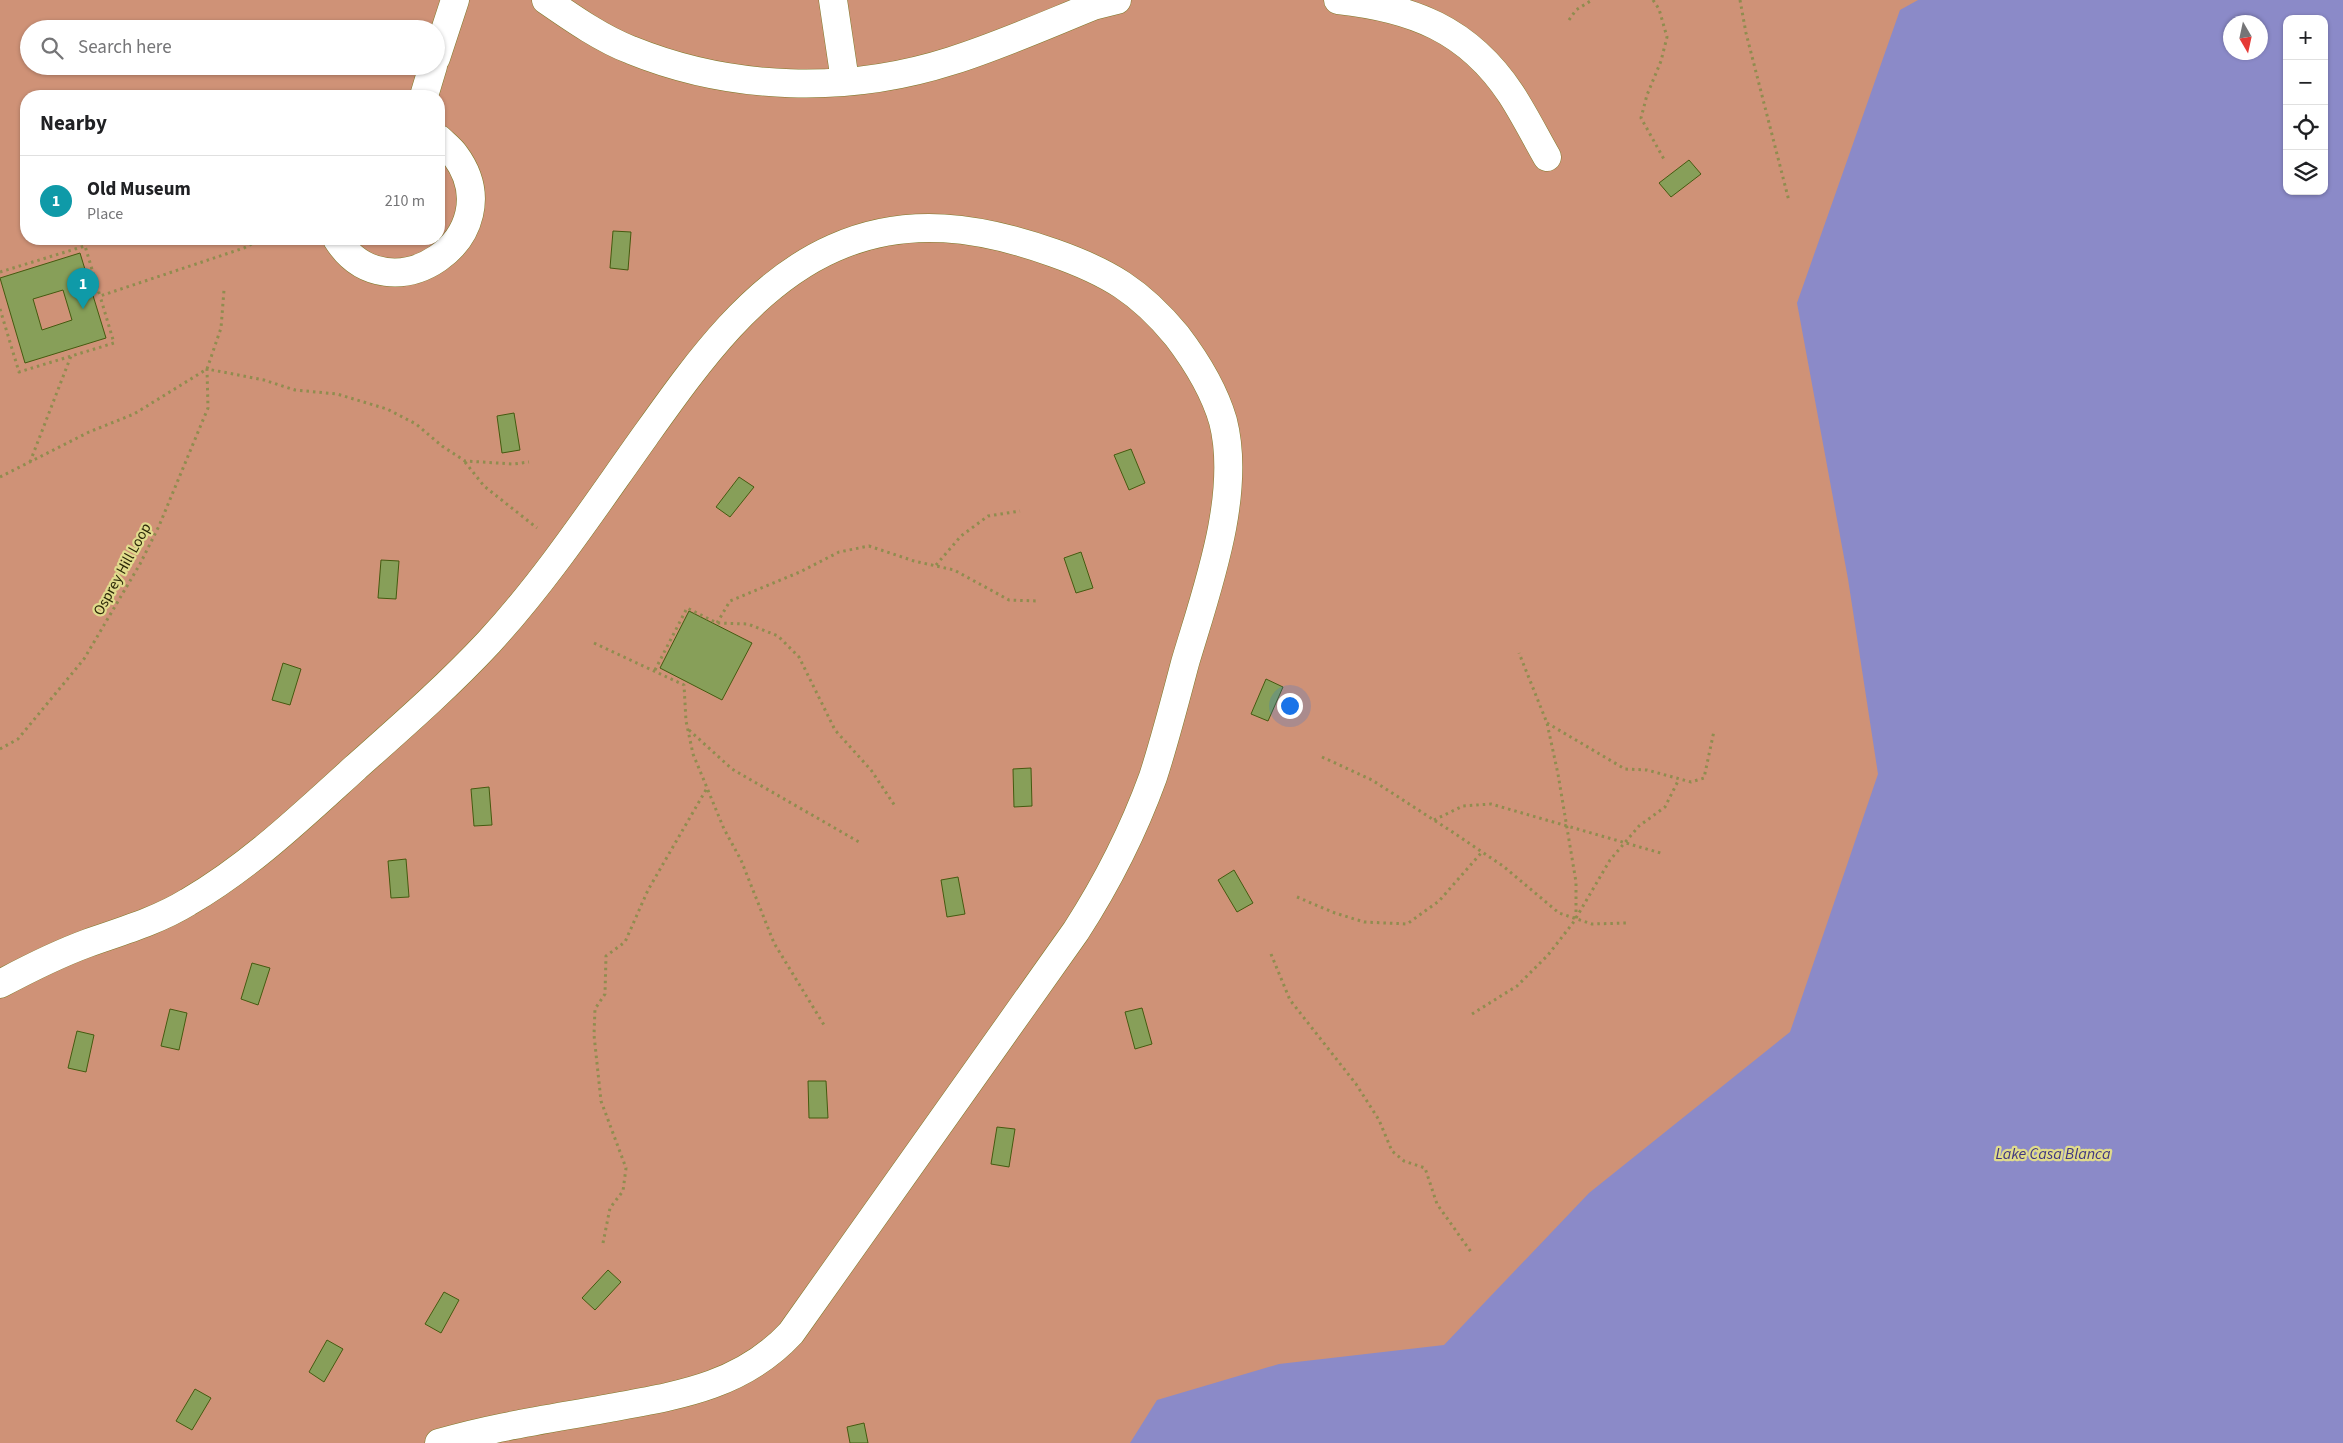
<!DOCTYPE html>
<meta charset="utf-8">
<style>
body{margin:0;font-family:"Source Sans 3",sans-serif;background:#f6f6f6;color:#202124}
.controls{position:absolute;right:15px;top:15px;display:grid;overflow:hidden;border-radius:10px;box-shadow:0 1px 4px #0004}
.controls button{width:45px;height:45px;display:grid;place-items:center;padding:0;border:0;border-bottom:1px solid #e0e0e0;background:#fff;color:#202124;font:25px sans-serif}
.compass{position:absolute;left:2223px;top:15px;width:45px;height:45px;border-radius:50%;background:#fff;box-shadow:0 1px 4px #0004;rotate:171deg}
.you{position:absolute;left:1289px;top:705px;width:18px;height:18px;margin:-12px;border:4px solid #fff;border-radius:50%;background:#1a73e8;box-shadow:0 0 0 8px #1a73e833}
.badge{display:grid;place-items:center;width:32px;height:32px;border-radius:50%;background:#5d4bc4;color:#fff;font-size:16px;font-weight:700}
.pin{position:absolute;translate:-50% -41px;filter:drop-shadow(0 1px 2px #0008)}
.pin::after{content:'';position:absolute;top:26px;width:18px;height:15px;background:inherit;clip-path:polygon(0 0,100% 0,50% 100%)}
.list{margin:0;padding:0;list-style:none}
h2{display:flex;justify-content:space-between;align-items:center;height:65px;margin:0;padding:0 20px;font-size:21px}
h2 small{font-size:16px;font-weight:400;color:#757577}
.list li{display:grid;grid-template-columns:32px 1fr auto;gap:15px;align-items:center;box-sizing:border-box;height:90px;padding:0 20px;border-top:1px solid #e0e0e0}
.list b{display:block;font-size:19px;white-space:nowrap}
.list p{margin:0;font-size:16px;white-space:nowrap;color:#757577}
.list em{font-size:16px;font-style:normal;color:#757577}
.icon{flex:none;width:28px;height:28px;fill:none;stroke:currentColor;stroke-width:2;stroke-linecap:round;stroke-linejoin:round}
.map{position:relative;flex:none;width:2343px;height:1443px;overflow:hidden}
.search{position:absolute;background:#fff;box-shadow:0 1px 4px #0004;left:20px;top:20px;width:425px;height:55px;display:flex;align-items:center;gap:12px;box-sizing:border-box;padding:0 18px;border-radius:28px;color:#757577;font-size:19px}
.panel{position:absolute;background:#fff;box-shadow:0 1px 4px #0004;left:20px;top:90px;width:425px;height:155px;border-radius:20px}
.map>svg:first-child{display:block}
</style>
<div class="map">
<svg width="2343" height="1443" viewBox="0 0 2343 1443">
<rect width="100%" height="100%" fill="#d3ce7f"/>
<path fill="#cf9277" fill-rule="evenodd" d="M0,0h2343v1443h-2343zM2287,19h37v172h-37zM2230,22h30v30h-30zM29,29h407v37h-407zM26,96h413v143h-413z"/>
<path fill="#8b8ac8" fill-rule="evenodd" d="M1918,0h425v1443h-1213l27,-43 122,-36 165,-19 145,-152 201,-161 88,-258 -30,-195 -51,-276 103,-293zM2287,19h37v172h-37zM2230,22h30v30h-30z"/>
<path fill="#879f59" stroke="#455a10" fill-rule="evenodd" d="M1689,160l12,14 -30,23 -12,-14z
M613,231l18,1 -3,38 -18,-2z
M80,253l26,85 -81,25 -25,-85zM63,290l9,30 -30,10 -9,-31z
M514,413l6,37 -18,3 -5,-37z
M1131,449l14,34 -16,7 -15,-35z
M739,477l15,10 -24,30 -14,-10z
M1081,552l12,36 -17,5 -12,-35z
M381,560l18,1 -3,38 -18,-1z
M689,611l63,32 -30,57 -62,-32z
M283,663l18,6 -11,36 -18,-5z
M1266,679l17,8 -15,34 -17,-7z
M1031,768l1,38 -18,1 -1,-38z
M489,787l3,38 -18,1 -3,-37z
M406,859l3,38 -18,1 -3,-37z
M1234,870l19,33 -16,9 -19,-32z
M958,877l7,37 -18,3 -6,-37z
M252,963l18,5 -12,37 -17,-6z
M1142,1008l10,36 -17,5 -10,-37z
M170,1009l17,4 -8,37 -18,-4z
M77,1031l17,4 -8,37 -18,-4z
M808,1081h18l2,37h-19z
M997,1127l18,2 -6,38 -18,-3z
M608,1270l13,12 -26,28 -13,-12z
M444,1292l15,8 -18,33 -16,-9z
M327,1340l16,9 -19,33 -15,-10z
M195,1389l16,9 -19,32 -16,-9z
M864,1423l4,20h-18l-3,-16z"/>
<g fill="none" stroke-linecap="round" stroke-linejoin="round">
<defs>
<path id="minor" d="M546,0c26,18 56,39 85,50 101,41 217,44 320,11 48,-15 95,-36 142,-55l24,-6
M833,0l12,81
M1338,0c74,8 130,29 173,94 13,20 24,42 36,63
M436,58l19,-58
M424,96l9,-30
M337,239c52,82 178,-3 118,-84 -4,-6 -11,-11 -16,-16
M0,984c28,-15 58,-30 88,-41 34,-12 69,-22 100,-41 62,-36 114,-86 167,-134 46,-41 92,-81 134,-126 58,-63 106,-136 156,-206 50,-70 107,-152 189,-188 73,-33 147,-21 220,5 54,19 86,38 123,83 19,25 37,54 46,85 19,74 -17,171 -38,242 -10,38 -20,77 -32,114 -20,55 -46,106 -77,154l-285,402c-51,55 -117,63 -187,76 -55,10 -111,18 -165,34"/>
</defs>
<use href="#minor" stroke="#7f792a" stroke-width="29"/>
<path stroke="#908c4f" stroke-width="3" stroke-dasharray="2.5 4" stroke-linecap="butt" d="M1653,0l6,9 8,28 -6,24 -14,34 -6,23 24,43
M1740,0l6,33 43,168
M1569,20l7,-10 16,-10
M0,272l85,-26 15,50 144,-48 17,-9
M0,309l19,63 95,-29 -14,-47
M30,462l41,-106
M465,462l19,24 53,42
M0,477l89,-45 45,-18 73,-45 14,-41 3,-38
M936,565l25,-29 27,-20 32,-5
M717,623l13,-22 70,-29 39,-20 30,-6 45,15 40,9 55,30 29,1
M594,643l90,42 2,36 7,33 31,75 17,31 33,83 50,82
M655,670l32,-62 30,15 31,1 30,12 21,21 36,73 36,40 24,36
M1547,723l78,46 22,1 44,12 13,-4 10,-47
M689,730l43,39 127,73
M0,749l18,-10 66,-80 56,-95 19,-38 49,-118 -1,-39 57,11 31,10 42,4 50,15 29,15 26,22 23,15 48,3 16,-2
M1322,757l50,23 82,53 49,33 56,47 33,11 35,-1
M1434,820l29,-14 28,-2 173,50
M1297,897l38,16 29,9 43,2 32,-23 43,-49
M1576,918l34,-58 29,-34 26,-19 14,-28
M1271,954l19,46 66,84 23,36 13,31 12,10 21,7 12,36 34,48
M1472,1014l45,-28 31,-31 28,-36v-37l-18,-108 -11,-51 -28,-70
M603,1243l7,-35 13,-17 3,-23 -25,-67 -7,-66 1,-26 10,-15 1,-38 19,-14 23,-52 59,-102"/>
<use href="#minor" stroke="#fff" stroke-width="28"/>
</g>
<g text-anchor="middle" stroke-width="4.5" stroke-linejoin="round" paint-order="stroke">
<g font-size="15" fill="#2c2908" stroke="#e0db8c">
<text transform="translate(122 569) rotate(-61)" y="5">Osprey Hill Loop</text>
</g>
<g font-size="16" font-style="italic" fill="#3f3681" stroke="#e0db8c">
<text x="2053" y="1159">Lake Casa Blanca</text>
</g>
</g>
</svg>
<div class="controls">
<button>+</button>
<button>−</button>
<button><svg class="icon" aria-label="locate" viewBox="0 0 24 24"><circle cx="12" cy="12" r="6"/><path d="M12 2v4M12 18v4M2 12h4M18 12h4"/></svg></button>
<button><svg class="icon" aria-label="layers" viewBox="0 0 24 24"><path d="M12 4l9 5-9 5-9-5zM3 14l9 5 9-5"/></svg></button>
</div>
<svg class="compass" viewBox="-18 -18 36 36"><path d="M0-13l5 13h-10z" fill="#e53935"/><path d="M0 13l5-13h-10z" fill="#757577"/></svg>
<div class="you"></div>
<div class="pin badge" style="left:83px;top:309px;background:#0f9aa8">1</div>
<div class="search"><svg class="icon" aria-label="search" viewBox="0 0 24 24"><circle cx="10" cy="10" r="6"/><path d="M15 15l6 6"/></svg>Search here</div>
<section class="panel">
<h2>Nearby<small></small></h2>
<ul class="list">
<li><span class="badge" style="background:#0f9aa8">1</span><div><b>Old Museum</b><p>Place</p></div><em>210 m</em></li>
</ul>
</section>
</div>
